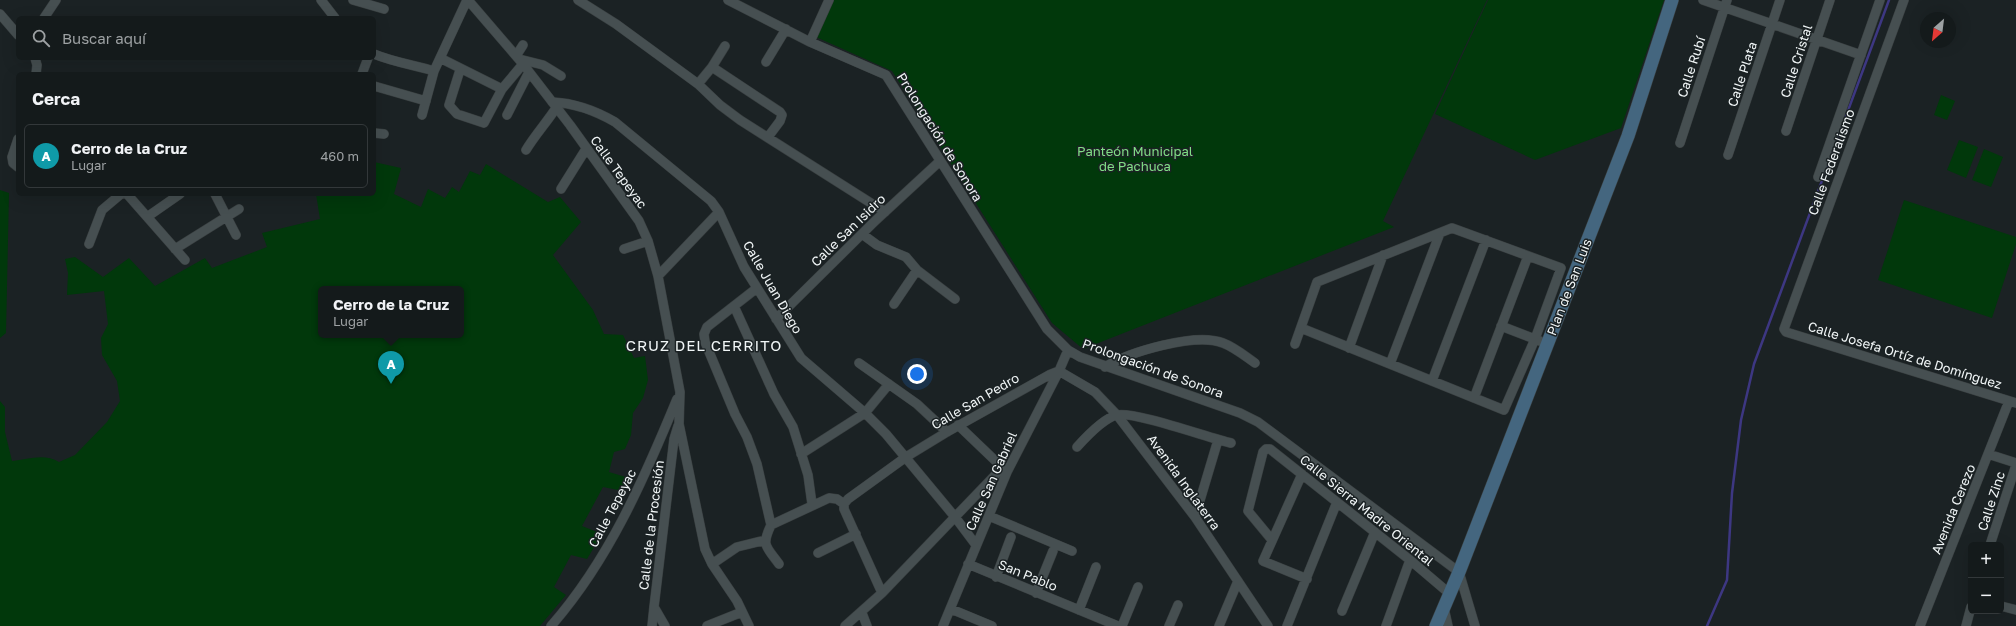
<!DOCTYPE html>
<html lang="es">
<meta charset="utf-8">
<style>
body{margin:0;font-family:"Golos Text",sans-serif;background:#1d2324;color:#f1f3f6}
.controls{position:absolute;right:12px;bottom:12px;display:grid;overflow:hidden;border-radius:6px;box-shadow:0 4px 16px #0002}
.controls button{width:36px;height:36px;display:grid;place-items:center;padding:0;border:0;border-bottom:1px solid #33383a;background:#141a1b;color:#f1f3f6;font:20px sans-serif}
.compass{position:absolute;left:1920px;top:12px;width:36px;height:36px;border-radius:50%;background:#141a1b;box-shadow:0 4px 16px #0002;rotate:208deg}
.you{position:absolute;left:917px;top:374px;width:14px;height:14px;margin:-10px;border:3px solid #fff;border-radius:50%;background:#1a73e8;box-shadow:0 0 0 6px #1a73e833}
.badge{display:grid;place-items:center;width:26px;height:26px;border-radius:50%;background:#f2a07f;color:#fff;font-size:13px;font-weight:700}
.pin{position:absolute;translate:-50% -33px;filter:drop-shadow(0 1px 2px #0008)}
.pin::after{content:'';position:absolute;top:21px;width:14px;height:12px;background:inherit;clip-path:polygon(0 0,100% 0,50% 100%)}
.popup{position:absolute;left:318px;top:286px;width:146px;height:52px;box-sizing:border-box;display:grid;place-content:center;border-radius:6px;background:#141a1b;filter:drop-shadow(0 1px 3px #0005);font-size:13px;white-space:nowrap;color:#9da1a3}
.popup b{font-size:15px;color:#f1f3f6}
.popup::after{content:'';position:absolute;left:50%;top:100%;margin-left:-8px;border:8px solid transparent;border-top-color:#141a1b}
.list{margin:0;padding:0;list-style:none}
h2{display:flex;justify-content:space-between;align-items:center;height:52px;margin:0;padding:0 16px;font-size:17px}
h2 small{font-size:13px;font-weight:400;color:#9da1a3}
.list li{display:grid;grid-template-columns:26px 1fr auto;gap:12px;align-items:center;box-sizing:border-box;height:64px;margin:0 8px 8px;padding:0 8px;border:1px solid #33383a;border-radius:6px}
.list b{display:block;font-size:15px;white-space:nowrap}
.list p{margin:0;font-size:13px;white-space:nowrap;color:#9da1a3}
.list em{font-size:13px;font-style:normal;color:#9da1a3}
.icon{flex:none;width:22px;height:22px;fill:none;stroke:currentColor;stroke-width:2;stroke-linecap:round;stroke-linejoin:round}
.map{position:relative;flex:none;width:2016px;height:626px;overflow:hidden}
.search{position:absolute;background:#141a1b;box-shadow:0 4px 16px #0002;left:16px;top:16px;width:360px;height:44px;display:flex;align-items:center;gap:10px;box-sizing:border-box;padding:0 14px;border-radius:6px;color:#9da1a3;font-size:15px}
.panel{position:absolute;background:#141a1b;box-shadow:0 4px 16px #0002;left:16px;top:72px;width:360px;height:124px;border-radius:6px}
.map>svg:first-child{display:block}
</style>
<div class="map">
<svg width="2016" height="626" viewBox="0 0 2016 626">
<rect width="100%" height="100%" fill="#1b2224"/>
<path fill="#01380b" fill-rule="evenodd" d="M833,0h654l-104,221 11,6 -311,122 -31,-26 -160,-252 -76,-34z
M1488,0h176l-43,128 -86,32 -100,-46z
M1941,95l14,6 -8,19 -13,-5z
M1959,140l19,7 -12,31 -19,-8z
M1984,149l19,8 -12,30 -19,-7z
M374,162l27,6 -7,26 27,13 7,-18 17,9 7,-11 7,5 11,-21 10,4 6,-11 62,38 12,-5 21,25 -28,33 40,55 11,24 19,1 11,23 11,-2 3,24 -5,18 -10,15 -2,22 -6,14 -11,3 -5,20 20,6 -6,13 -20,-4 -21,39 20,8 -15,25 -16,-4 -17,32 12,8 -26,31h-540v-225l5,6v25l7,29c16,-2 33,-8 47,1l16,-7 32,-33 13,-21 -3,-20 -15,-26 -1,-17 7,-14 -4,-33 -37,4 1,-22 -3,-14 10,-2 28,20 26,-19 26,28 50,-28 7,10 55,-21 -5,-14 58,-14 -4,-25h58zM321,289h140v46h-140z
M0,190l9,3 -3,140 -6,5z
M1904,200l112,37v7l-24,74 -114,-38z"/>
<g fill="none" stroke-linecap="round" stroke-linejoin="round">
<path stroke="#3d3782" stroke-width="2.5" d="M1707,626l20,-46 5,-87 9,-73 13,-56 135,-364"/>
<defs>
<path id="street" d="M321,0l14,18
M353,0l31,9
M468,0l55,64 47,61 69,96 9,20 10,35 22,116 -1,32 26,125 7,15 25,37 12,25
M578,0l38,24 82,60 22,21 20,15 145,92
M728,0l82,42 76,33 161,254 21,21 12,7 160,56 18,9 201,150 16,54
M1703,0l158,55
M1904,0l-120,329 2,3 230,71
M0,14l18,21
M44,18l12,-18
M810,42l19,-42
M374,54c19,8 40,11 60,17
M516,56l7,-11
M35,58l2,7 -1,9
M440,58l62,31
M519,59l24,6 18,11
M766,62l20,-33
M712,67l68,45 2,3 -2,6 -12,16
M460,70l-11,35 8,9 27,9 18,-34 21,-25
M362,74l6,-16
M698,84l14,-17 13,-21
M374,86l52,15
M552,102c21,1 44,9 63,20l96,79 8,11 25,55 57,91 64,55 21,21 69,83 21,28
M422,115l12,-44 33,-71
M507,115l22,-43
M1786,131l44,-131
M374,133l10,1
M18,139l-6,18 1,6 5,4
M1680,143l47,-143
M526,150c9,-15 21,-28 30,-42
M1728,155l52,-155
M1818,177l62,-177
M561,189l25,-40
M127,194l58,66
M215,194l21,41
M147,217l33,-23
M862,234l15,11 29,12 11,13 38,29
M89,244l13,-34 19,-16
M175,249l64,-40
M624,249l24,-8
M658,276l61,-64
M757,288l-50,39 -3,7 1,8 30,72 12,23 10,27 14,61
M894,304l23,-34
M734,306l40,88 19,33 15,48 4,29
M776,319l99,-98 65,-60
M1501,326l39,15
M1295,344l22,-62 135,-54 109,40 -26,71 -31,71 -203,-82
M1349,348l34,-93
M859,363l58,41 30,28
M1390,364l50,-131
M1105,367c24,-15 91,-35 118,-24 11,4 22,13 32,20
M1432,381l54,-141
M1474,398l54,-142
M958,425l48,46
M1077,447c9,-10 27,-29 40,-32 17,-4 92,23 114,28
M801,454l64,-41 24,-29
M1988,454l28,9
M1302,474l-39,87 44,18
M844,504l4,-5 58,-42 41,-25 102,-57 10,-4 36,21 22,23 78,102 73,109
M844,504v5l38,84
M989,516l83,35
M1195,517l23,-77
M1272,540l-24,-29 15,-59 3,-3h4l140,111 40,34
M1990,545l26,-80
M818,553l38,-19
M712,564l25,-17 28,-7
M779,564c-13,-18 -18,-18 -8,-39l58,-27 8,1 7,5
M968,564l150,62
M996,577l15,-40
M1036,593l17,-42
M2001,606l15,4
M1444,608l4,18
M951,609l41,17
M1079,610l17,-43
M1342,611l33,-79
M862,613l5,13
M551,626c58,-66 93,-147 126,-227
M652,626l2,-19
M665,626l-11,-19 20,-168 4,-13
M707,626l35,-14
M845,626l37,-33 120,-125
M943,626l64,-154 52,-101 9,-21
M1122,626l16,-39
M1169,626l9,-21
M1219,626l19,-45
M1287,626l50,-124
M1386,626l24,-66
M1920,626l89,-225
M1966,626l5,-19"/>
<path id="secondary" d="M1436,626l23,-54 169,-436 44,-136"/>
</defs>
<use href="#street" stroke="#393f40" stroke-width="10"/>
<use href="#secondary" stroke="#393f40" stroke-width="14"/>
<use href="#street" stroke="#464f51" stroke-width="9"/>
<use href="#secondary" stroke="#44667f" stroke-width="13"/>
</g>
<g text-anchor="middle" stroke-width="3" stroke-linejoin="round" paint-order="stroke">
<g font-size="13" fill="#f1f6f7" stroke="#1b2224">
<text transform="translate(1796 61) rotate(-72)" y="5">Calle Cristal</text>
<text transform="translate(1691 67) rotate(-72)" y="5">Calle Rubí</text>
<text transform="translate(1742 74) rotate(-72)" y="5">Calle Plata</text>
<text transform="translate(940 137) rotate(58)" y="5">Prolongación de Sonora</text>
<text transform="translate(1831 162) rotate(-70)" y="5">Calle Federalismo</text>
<text transform="translate(619 172) rotate(54)" y="5">Calle Tepeyac</text>
<text transform="translate(848 230) rotate(-44)" y="5">Calle San Isidro</text>
<text transform="translate(773 287) rotate(60)" y="5">Calle Juan Diego</text>
<text transform="translate(1569 287) rotate(-69)" y="5">Plan de San Luis</text>
<text transform="translate(1905 355) rotate(17)" y="5">Calle Josefa Ortíz de Domínguez</text>
<text transform="translate(1153 368) rotate(20)" y="5">Prolongación de Sonora</text>
<text transform="translate(975 401) rotate(-30)" y="5">Calle San Pedro</text>
<text transform="translate(991 481) rotate(-66)" y="5">Calle San Gabriel</text>
<text transform="translate(1184 482) rotate(54)" y="5">Avenida Inglaterra</text>
<text transform="translate(1991 501) rotate(-72)" y="5">Calle Zinc</text>
<text transform="translate(612 508) rotate(-62)" y="5">Calle Tepeyac</text>
<text transform="translate(1953 509) rotate(-68)" y="5">Avenida Cerezo</text>
<text transform="translate(1367 510) rotate(39)" y="5">Calle Sierra Madre Oriental</text>
<text transform="translate(651 525) rotate(-83)" y="5">Calle de la Procesión</text>
<text transform="translate(1028 575) rotate(22)" y="5">San Pablo</text>
</g>
<g font-size="13" fill="#80de86" stroke="#1b2224">
<text x="1135" y="156">Panteón Municipal<tspan x="1135" dy="15">de Pachuca</tspan></text>
</g>
<g font-size="15" letter-spacing="1" fill="#f1f6f7" stroke="#1b2224">
<text x="704" y="351">CRUZ DEL CERRITO</text>
</g>
</g>
</svg>
<div class="controls">
<button>+</button>
<button>−</button>
</div>
<svg class="compass" viewBox="-18 -18 36 36"><path d="M0-13l5 13h-10z" fill="#e53935"/><path d="M0 13l5-13h-10z" fill="#9da1a3"/></svg>
<div class="you"></div>
<div class="pin badge" style="left:391px;top:384px;background:#0f9aa8">A</div>
<div class="popup"><b>Cerro de la Cruz</b>Lugar</div>
<div class="search"><svg class="icon" aria-label="search" viewBox="0 0 24 24"><circle cx="10" cy="10" r="6"/><path d="M15 15l6 6"/></svg>Buscar aquí</div>
<section class="panel">
<h2>Cerca<small></small></h2>
<ul class="list">
<li><span class="badge" style="background:#0f9aa8">A</span><div><b>Cerro de la Cruz</b><p>Lugar</p></div><em>460 m</em></li>
</ul>
</section>
</div>
